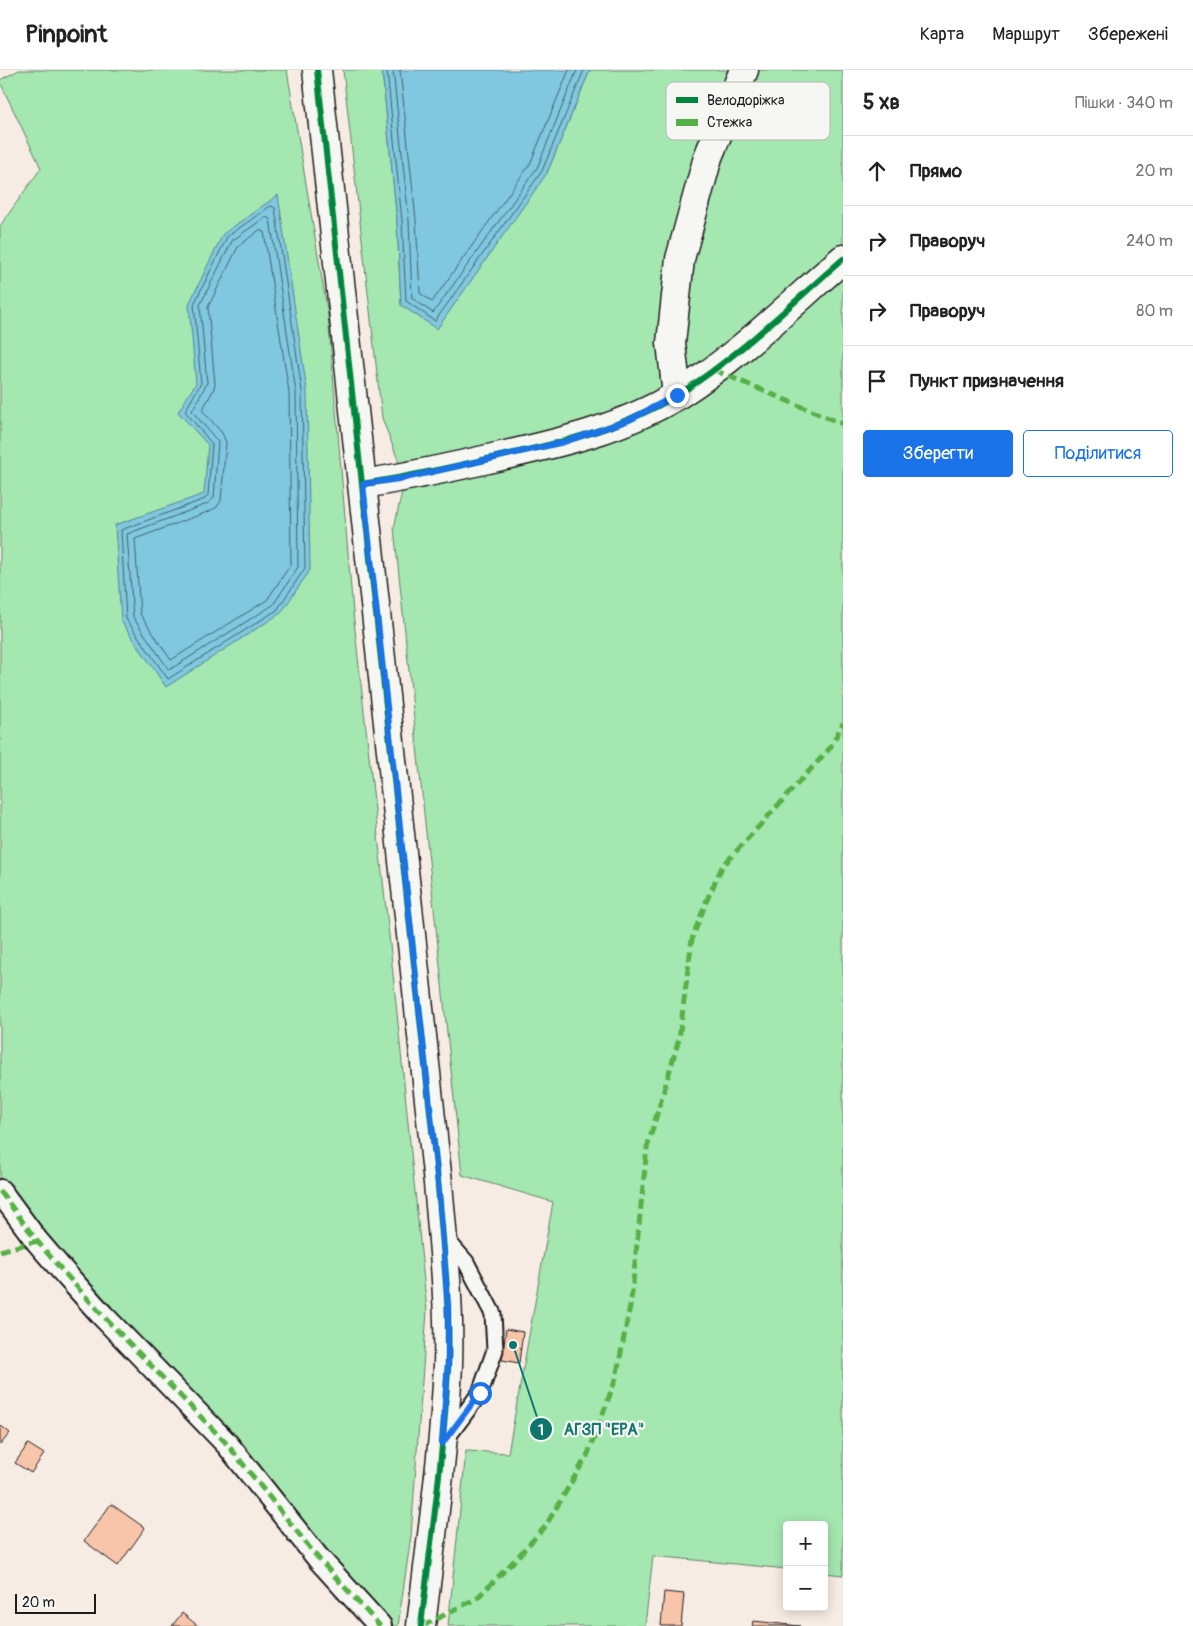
<!DOCTYPE html>
<html lang="uk">
<meta charset="utf-8">
<style>
body{margin:0;font-family:Pangolin,sans-serif;background:#f6f6f6;color:#222}
.controls{position:absolute;right:15px;bottom:15px;display:grid;overflow:hidden;border-radius:5px;box-shadow:0 2px 12px #0003}
.controls button{width:45px;height:45px;display:grid;place-items:center;padding:0;border:0;border-bottom:1px solid #e0e0e0;background:#fff;color:#222;font:25px sans-serif}
.scale{position:absolute;left:15px;bottom:12px;width:81px;box-sizing:border-box;padding-left:5px;border:2px solid #1c1c1c;border-top:0;font-size:14px;line-height:18px;white-space:nowrap;color:#1c1c1c;-webkit-text-stroke:4px #f6f6f2;paint-order:stroke}
.stop{position:absolute;width:15px;height:15px;margin:-11px;border:4px solid #1a73e8;border-radius:50%;background:#fff}
.stop.end{background:#1a73e8;border-color:#fff;box-shadow:0 1px 5px #0008}
.list{margin:0;padding:0;list-style:none}
h2{display:flex;justify-content:space-between;align-items:center;height:65px;margin:0;padding:0 20px;font-size:21px}
h2 small{font-size:16px;font-weight:400;color:#767676}
.list li{display:grid;grid-template-columns:32px 1fr auto;gap:15px;align-items:center;box-sizing:border-box;height:70px;padding:0 20px;border-top:1px solid #e0e0e0}
.list b{display:block;font-size:19px;white-space:nowrap}
.list em{font-size:16px;font-style:normal;color:#767676}
.actions{display:flex;gap:10px;padding:15px 20px}
.actions a{flex:1;padding:11px 0;border:1px solid #1a73e8;border-radius:5px;text-align:center;font-size:18px;color:#1a73e8}
.actions .main{background:#1a73e8;color:#fff}
.icon{flex:none;width:28px;height:28px;fill:none;stroke:currentColor;stroke-width:2;stroke-linecap:round;stroke-linejoin:round}
.map{position:relative;flex:none;width:843px;height:1556px;overflow:hidden}
header{display:flex;align-items:center;gap:30px;box-sizing:border-box;height:70px;padding:0 25px;background:#fff;border-bottom:1px solid #e0e0e0}
header strong{font-size:24px}
nav{display:flex;gap:28px;margin-inline-start:auto;font-size:18px}
main{display:flex}
aside{flex:1;background:#fff}
.map>svg:first-child{display:block}
</style>
<header>
<strong>Pinpoint</strong>
<nav><a>Карта</a><a>Маршрут</a><a>Збережені</a></nav>
</header>
<main>
<div class="map">
<svg width="843" height="1556" viewBox="0 0 843 1556">
<rect width="100%" height="100%" fill="#f7ece4"/>
<filter id="ink" filterUnits="userSpaceOnUse"><feTurbulence type="fractalNoise" baseFrequency=".02" numOctaves="2"/><feDisplacementMap in="SourceGraphic" scale="10" xChannelSelector="R" yChannelSelector="G"/><feConvolveMatrix kernelMatrix="1 2 1 2 8 2 1 2 1" color-interpolation-filters="sRGB"/></filter>
<g filter="url(#ink)">
<path fill="#a4e7b1" stroke="#608266" d="M19,0h268l41,245 25,297 37,332 37,367 -16,225 -13,90h-18l-380,-445v-955l41,-58 -41,-86v-2z
M343,0h39l15,151 4,84 146,-132 43,-103h253v1505l-19,-2v-48h-37v44l-134,-13 -8,70h-197l18,-175 42,2 45,-251 -91,-27 -68,-647 11,-50 -23,-60z"/>
<path fill="#7fc8df" stroke="#578391" d="M382,0h208l-43,103 -110,156 -36,-24 -4,-84z
M278,125l29,196 3,179 -29,43 -115,74 -45,-66 -6,-96 89,-31 4,-49 -30,-33 18,-29 -7,-79 34,-70z"/>
<g fill="none" stroke-linecap="round" stroke-linejoin="round">
<path stroke="#44616a" stroke-width="1" d="M387,0l15,151 4,80 29,20 107,-150 42,-101
M393,0l16,150 3,78 21,15 104,-145 40,-98
M400,0l16,150 4,73 12,9 98,-138 39,-94
M271,136l4,2 27,183 3,177 -28,42 -109,69 -42,-60 -5,-89 84,-31 3,-4 4,-51 -27,-33 16,-28 -7,-79 33,-67z
M266,147l4,2 26,173 2,175 -25,38 -104,65 -36,-53 -6,-83 80,-30 7,-6 4,-56 -26,-31 15,-28 -7,-78 32,-64z
M260,160l4,2 25,160 2,172 -24,36 -96,60 -31,-46 -5,-75 75,-28 7,-4 4,-6 5,-59 -4,-9 -20,-23 11,-19 2,-7 -7,-77 30,-60z"/>
</g>
<path fill="#f9c5aa" stroke="#1c1c1c" d="M506,1259l17,3 -4,31 -17,-3z
M0,1355l10,8 -10,12z
M28,1374l16,10 -13,19 -16,-10z
M111,1434l34,24 -27,38 -34,-25z
M664,1522l20,2 -3,32h-20z
M182,1543l16,13h-26z
M753,1551l47,5h-48z"/>
<g fill="none" stroke-linecap="round" stroke-linejoin="round">
<defs>
<path id="service" d="M445,1168l21,24 27,52 2,36 -15,43 -34,46"/>
<path id="pedestrian" d="M0,1121l37,50 24,28 42,47 124,128 91,114 62,68"/>
<path id="minor" d="M677,325l-6,-52 9,-84 28,-102 36,-87
M363,414c45,-7 90,-17 134,-27 63,-14 127,-29 182,-63 59,-37 112,-90 164,-135"/>
<path id="tertiary" d="M317,0l121,1113c5,60 12,121 10,182 -4,87 -17,174 -27,261"/>
</defs>
<use href="#service" stroke="#1c1c1c" stroke-width="19"/>
<use href="#pedestrian" stroke="#1c1c1c" stroke-width="26"/>
<use href="#minor" stroke="#1c1c1c" stroke-width="31"/>
<use href="#tertiary" stroke="#1c1c1c" stroke-width="31"/>
<use href="#service" stroke="#f6f6f2" stroke-width="15"/>
<use href="#pedestrian" stroke="#f6f6f2" stroke-width="22"/>
<use href="#minor" stroke="#f6f6f2" stroke-width="28"/>
<use href="#tertiary" stroke="#f6f6f2" stroke-width="28"/>
<path stroke="#55b145" stroke-width="5" stroke-dasharray="10 5" stroke-linecap="butt" d="M714,300l129,54
M0,1121l37,50 24,28 42,47 124,128 91,114 62,68
M0,1181l37,-10
M423,1556l54,-28 34,-34 34,-37 43,-73 28,-76 15,-77 16,-153 32,-109 13,-100 14,-37 16,-35 108,-119 13,-25"/>
<defs>
<path id="cycleway" d="M317,0l121,1113c5,60 12,121 10,182 -4,87 -17,174 -27,261
M363,414c45,-7 90,-17 134,-27 63,-14 127,-29 182,-63 59,-37 112,-90 164,-135"/>
</defs>
<use href="#cycleway" stroke="#f6f6f2" stroke-width="9"/>
<use href="#cycleway" stroke="#00873e" stroke-width="6"/>
</g>
</g>
<g fill="none" stroke-linecap="round" stroke-linejoin="round" filter="url(#ink)">
<path stroke="#1a73e8" stroke-width="6" d="M480,1323l-38,51 6,-80v-58l-10,-123 -75,-699 42,-6 159,-36 65,-22 48,-25"/>
</g>
<rect x="666" y="12" width="164" height="58" rx="8" fill="#f6f6f2" stroke="#b5b5b2" stroke-width="1"/>
<rect x="676" y="27" width="22" height="6" fill="#00873e"/>
<rect x="676" y="49" width="22" height="7" fill="#55b145"/>
<g font-size="14" fill="#1c1c1c">
<text x="707" y="35">Велодоріжка</text>
<text x="707" y="57">Стежка</text>
</g>
<path fill="none" stroke="#0f766e" stroke-width="2" d="M513 1275L541 1359"/>
<g fill="#0f766e" stroke="#f6f6f2" stroke-width="2">
<circle cx="513" cy="1275" r="5"/>
<circle cx="541" cy="1359" r="12"/>
</g>
<g font-size="15" text-anchor="middle" font-weight="bold" fill="#fff">
<text x="541" y="1365">1</text>
</g>
<g font-size="16" text-anchor="middle" font-weight="bold" fill="#0f766e" stroke="#f6f6f2" stroke-width="4.5" stroke-linejoin="round" paint-order="stroke">
<text x="604" y="1365">АГЗП "ЕРА"</text>
</g>
</svg>
<div class="controls">
<button>+</button>
<button>−</button>
</div>
<div class="scale">20 m</div>
<div class="stop" style="left:480px;top:1323px"></div>
<div class="stop end" style="left:677px;top:325px"></div>
</div>
<aside>
<h2>5 хв<small>Пішки · 340 m</small></h2>
<ul class="list">
<li><svg class="icon" aria-label="ahead" viewBox="0 0 24 24"><path d="M12 20V5M6 11l6-6 6 6"/></svg><div><b>Прямо</b></div><em>20 m</em></li>
<li><svg class="icon" aria-label="right" viewBox="0 0 24 24"><path d="M7 20v-9h11M14 6l5 5-5 5"/></svg><div><b>Праворуч</b></div><em>240 m</em></li>
<li><svg class="icon" aria-label="right" viewBox="0 0 24 24"><path d="M7 20v-9h11M14 6l5 5-5 5"/></svg><div><b>Праворуч</b></div><em>80 m</em></li>
<li><svg class="icon" aria-label="arrive" viewBox="0 0 24 24"><path d="M6 21V4h12l-3 4 3 4H6"/></svg><div><b>Пункт призначення</b></div></li>
</ul>
<div class="actions"><a class="main">Зберегти</a><a>Поділитися</a></div>
</aside>
</main>
